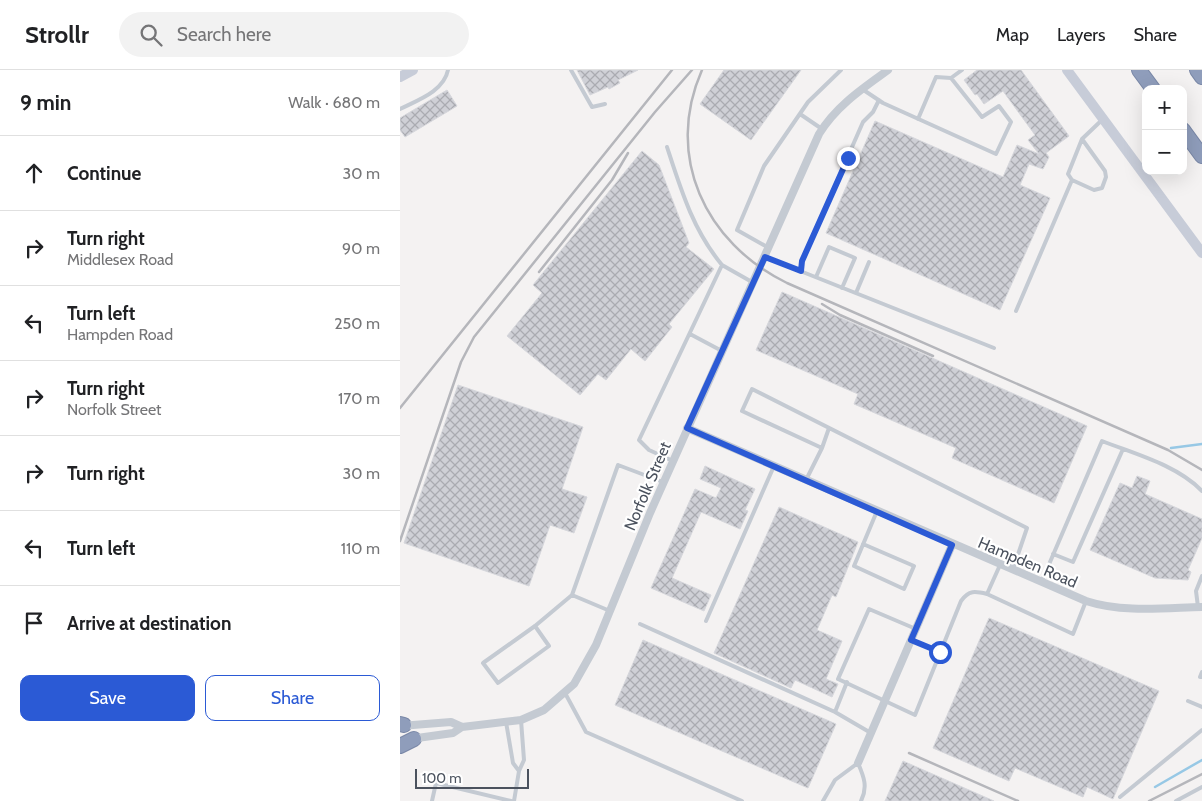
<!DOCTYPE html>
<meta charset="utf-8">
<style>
body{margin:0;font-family:Cabin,sans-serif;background:#f2f2f2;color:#202124}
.controls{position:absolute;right:15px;top:15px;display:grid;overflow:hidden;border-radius:10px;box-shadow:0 5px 20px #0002}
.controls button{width:45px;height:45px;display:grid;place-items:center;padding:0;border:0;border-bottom:1px solid #e0e0e0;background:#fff;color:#202124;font:25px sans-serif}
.scale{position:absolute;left:15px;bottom:12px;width:114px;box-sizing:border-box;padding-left:5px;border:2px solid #4b525e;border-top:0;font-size:14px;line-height:18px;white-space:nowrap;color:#4b525e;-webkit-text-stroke:4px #fff;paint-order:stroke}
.stop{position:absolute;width:15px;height:15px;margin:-11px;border:4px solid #2b5ad5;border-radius:50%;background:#fff}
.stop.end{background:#2b5ad5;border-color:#fff;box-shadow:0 1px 5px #0008}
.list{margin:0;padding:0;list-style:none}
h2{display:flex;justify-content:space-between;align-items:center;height:65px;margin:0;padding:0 20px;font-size:21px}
h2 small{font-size:16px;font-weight:400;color:#757577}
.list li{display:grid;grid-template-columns:32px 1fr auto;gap:15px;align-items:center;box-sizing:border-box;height:75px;padding:0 20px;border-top:1px solid #e0e0e0}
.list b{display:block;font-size:19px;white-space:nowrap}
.list p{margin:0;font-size:16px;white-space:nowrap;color:#757577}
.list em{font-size:16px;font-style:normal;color:#757577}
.actions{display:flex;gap:10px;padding:15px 20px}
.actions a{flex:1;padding:11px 0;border:1px solid #2b5ad5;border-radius:10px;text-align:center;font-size:18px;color:#2b5ad5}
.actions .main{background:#2b5ad5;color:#fff}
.icon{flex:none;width:28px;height:28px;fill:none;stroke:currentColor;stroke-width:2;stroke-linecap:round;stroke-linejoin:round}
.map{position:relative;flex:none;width:802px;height:731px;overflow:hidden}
header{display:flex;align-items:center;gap:30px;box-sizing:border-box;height:70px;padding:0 25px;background:#fff;border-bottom:1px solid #e0e0e0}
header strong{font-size:24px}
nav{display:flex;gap:28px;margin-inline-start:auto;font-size:18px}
.search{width:350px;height:45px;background:#f2f2f2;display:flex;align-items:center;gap:12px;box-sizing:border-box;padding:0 18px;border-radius:28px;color:#757577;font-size:19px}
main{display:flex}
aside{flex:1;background:#fff}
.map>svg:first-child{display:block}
</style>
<header>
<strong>Strollr</strong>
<div class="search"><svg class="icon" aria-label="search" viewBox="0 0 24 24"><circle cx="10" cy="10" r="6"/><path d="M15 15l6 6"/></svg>Search here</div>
<nav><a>Map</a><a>Layers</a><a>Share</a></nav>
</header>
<main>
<aside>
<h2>9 min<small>Walk · 680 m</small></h2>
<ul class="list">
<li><svg class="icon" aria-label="ahead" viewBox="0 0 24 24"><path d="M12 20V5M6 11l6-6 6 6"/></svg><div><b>Continue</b></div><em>30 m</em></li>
<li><svg class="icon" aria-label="right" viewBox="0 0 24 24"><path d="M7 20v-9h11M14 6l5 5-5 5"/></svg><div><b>Turn right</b><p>Middlesex Road</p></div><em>90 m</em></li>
<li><svg class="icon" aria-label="left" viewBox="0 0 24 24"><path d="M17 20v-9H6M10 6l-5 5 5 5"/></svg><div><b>Turn left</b><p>Hampden Road</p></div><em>250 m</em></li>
<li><svg class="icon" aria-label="right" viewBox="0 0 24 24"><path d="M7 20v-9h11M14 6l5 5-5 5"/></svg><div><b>Turn right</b><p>Norfolk Street</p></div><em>170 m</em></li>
<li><svg class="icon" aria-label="right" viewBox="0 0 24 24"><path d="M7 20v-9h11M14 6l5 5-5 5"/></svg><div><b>Turn right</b></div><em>30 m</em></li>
<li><svg class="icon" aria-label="left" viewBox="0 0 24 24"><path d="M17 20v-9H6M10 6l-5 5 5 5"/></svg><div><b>Turn left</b></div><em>110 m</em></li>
<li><svg class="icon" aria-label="arrive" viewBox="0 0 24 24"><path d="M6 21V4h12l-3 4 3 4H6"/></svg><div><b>Arrive at destination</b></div></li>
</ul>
<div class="actions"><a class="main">Save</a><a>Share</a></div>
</aside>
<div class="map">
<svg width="802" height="731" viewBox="0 0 802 731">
<defs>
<pattern id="building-cross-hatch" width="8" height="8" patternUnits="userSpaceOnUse" patternTransform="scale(1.25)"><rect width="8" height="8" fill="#cfd0d6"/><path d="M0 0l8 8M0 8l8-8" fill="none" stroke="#aaabb1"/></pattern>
</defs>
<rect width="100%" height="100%" fill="#f4f2f2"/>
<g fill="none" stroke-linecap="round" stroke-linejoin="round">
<path stroke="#97c8e5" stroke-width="2.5" d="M771,378l31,-4
M755,717l47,-27"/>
</g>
<path fill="url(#building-cross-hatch)" stroke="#d6d7dc" d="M177,0h61l-20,10 2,3 -11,6 -1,-2 -18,8z
M324,0h77l-50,70 -51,-36z
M577,0h44l48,66 -23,17 3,4 -6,12 -14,-5 -9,21 30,13 -50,112 -174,-77 49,-112 128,56 14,-32 22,9 -11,-14 7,-5 -32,-44 -19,13 -7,-10 -2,1 -11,-15z
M47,20l10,16 -52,31 -5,-7v-12z
M242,81l17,14 30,78 -3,4 28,22 -45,55 3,3 -27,34 -14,-12 -25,31 -8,-6 -18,21 -73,-59 35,-43 -9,-8z
M382,222l305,134 -33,77 -102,-45 4,-10 -102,-44 4,-10 -102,-44z
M58,315l125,42 -21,62 25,8 -13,36 -24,-8 -21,61 -125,-43z
M305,396l50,23 -10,21 3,1 -8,18 -39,-17 -29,66 39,17 -7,16 -53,-23 44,-99 21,9 5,-10 -21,-9z
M737,406l13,5 -5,13 57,25v19l-14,32 3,2 -3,8 -33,-2 -65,-28 30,-67 12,5z
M379,437l79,35 -22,55 -4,-2 -15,35 25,11 -16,38 12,5 -6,13 -37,-17 -4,8 -77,-35z
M589,548l170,73 -46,108 -26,-12 -4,10 -68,-29 -6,13 -76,-33z
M243,570l193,84 -28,64 -193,-83z
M503,691l91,40h-109z"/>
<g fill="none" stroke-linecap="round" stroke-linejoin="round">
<defs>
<path id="highway" d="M739,0l14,19
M797,0l5,7
M783,60l19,26
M0,654l4,1
M0,676l14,-7"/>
</defs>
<use href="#highway" stroke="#7a88a7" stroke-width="16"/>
<path stroke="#c4cad2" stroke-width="4" d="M171,0l21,37 13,-3
M462,19l21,14 113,51 15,-32 -12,-16 -17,11 -31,-39 11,-8
M0,39c18,-9 44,-18 48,-39
M400,44l22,15
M518,49l18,-42 15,1
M267,77c14,43 26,83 55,118
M672,110l22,10 8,-2 4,-11 -1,-6 -23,-32
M369,178l-32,-18 27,-64 44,-64 33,-32
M365,187l229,91
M401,201l1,-10 61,-139 10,-10 6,-12
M416,207l13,-30 26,11 -13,30
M456,223l13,-31
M616,241l56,-131 -4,-6 14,-35 21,-20
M290,264l32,17
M422,378l7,-20
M273,391l-24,-11 -10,-10 83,-175 30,17
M406,410l16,-32 -80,-37 10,-22 275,139 -14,41
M463,474l51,22 -10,23 -50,-23 23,-55
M653,484l20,8 50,-113
M641,513l61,-142c33,13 75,24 100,50
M587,524l13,-29
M798,537l-2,-16 6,-15
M210,541l-38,-16 46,-130 45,17
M306,551l68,-155
M240,554l195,88
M135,556l14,20 -51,37 -15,-20 52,-37 37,-31
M516,559l-47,-20 -31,70 77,36 46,-114c8,-11 14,-10 26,-7l86,40 13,-33
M511,570l29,12
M802,602l-2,5h2
M447,612l-12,30 36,21
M165,623l21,39 156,69
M788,631l14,6
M106,652l7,41 6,8
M720,727l82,-67
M32,731l4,-18 75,18
M114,731l5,-30 5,-11 -3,-40
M423,731l12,-21 23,-17c6,14 10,24 3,38
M776,731l26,-14"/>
<path stroke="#c4cad2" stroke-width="8" d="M287,358l399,173c37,12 78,7 116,6
M0,656l51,-4 11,5
M10,669l43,-6 9,-6 59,-7 23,-10 30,-26 22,-39 54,-132 169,-379c17,-28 44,-46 69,-64
M458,693l94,-218"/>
<path stroke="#c7ccd8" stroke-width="10" d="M667,0l135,183
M0,7l13,-7"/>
<use href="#highway" stroke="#8f9dbb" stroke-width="14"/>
<path stroke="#b5b6bb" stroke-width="2.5" d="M302,0c-38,86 3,173 85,213l381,167 34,20
M139,202l73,-92 16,-27
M422,234l18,11 93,41
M0,338l272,-338
M0,471l61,-179 13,-25 181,-225 37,-42
M509,683l109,48
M749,731l53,-27"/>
</g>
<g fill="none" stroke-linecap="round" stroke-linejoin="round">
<path stroke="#2b5ad5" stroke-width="6" d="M448,88l-46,103 -1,10 -36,-14 -78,171 265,117 -41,95 29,12"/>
</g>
<g text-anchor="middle" stroke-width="4.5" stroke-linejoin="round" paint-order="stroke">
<g font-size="16" fill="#4b525e" stroke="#fff">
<text transform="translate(247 416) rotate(-67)" y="6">Norfolk Street</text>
<text transform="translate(628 492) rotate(23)" y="6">Hampden Road</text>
</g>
</g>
</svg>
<div class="controls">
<button>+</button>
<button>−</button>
</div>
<div class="scale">100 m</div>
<div class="stop" style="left:540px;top:582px"></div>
<div class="stop end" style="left:448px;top:88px"></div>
</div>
</main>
